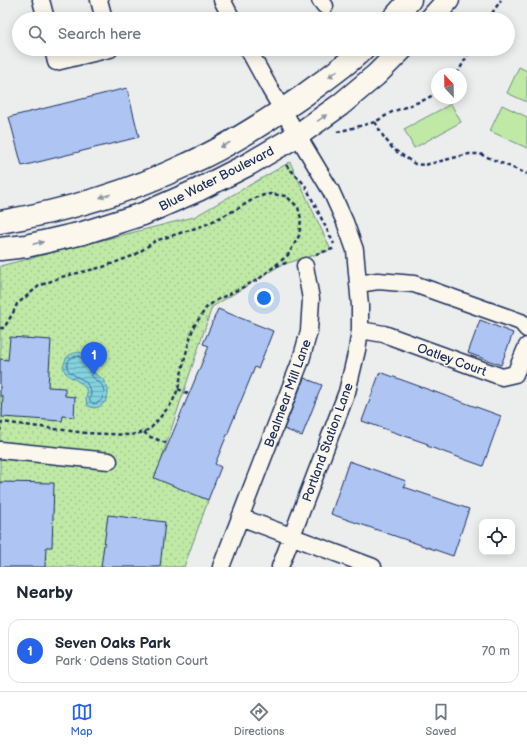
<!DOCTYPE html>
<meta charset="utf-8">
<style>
body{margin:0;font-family:"Balsamiq Sans",sans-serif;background:#f2f2f3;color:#1f2937}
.controls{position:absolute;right:12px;bottom:12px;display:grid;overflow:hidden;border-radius:8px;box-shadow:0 2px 10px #0003}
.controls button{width:36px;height:36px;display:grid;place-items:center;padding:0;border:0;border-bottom:1px solid #e0e1e3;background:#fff;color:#1f2937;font:20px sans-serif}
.compass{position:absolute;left:431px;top:68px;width:36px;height:36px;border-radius:50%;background:#fff;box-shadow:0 2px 10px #0003;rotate:338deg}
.you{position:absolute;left:264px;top:298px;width:14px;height:14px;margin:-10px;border:3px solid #fff;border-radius:50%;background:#1a73e8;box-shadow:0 0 0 6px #1a73e833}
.badge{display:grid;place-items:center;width:26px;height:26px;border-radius:50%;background:#2563eb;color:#fff;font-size:13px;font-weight:700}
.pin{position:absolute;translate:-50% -33px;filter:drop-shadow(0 1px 2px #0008)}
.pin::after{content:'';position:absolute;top:21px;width:14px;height:12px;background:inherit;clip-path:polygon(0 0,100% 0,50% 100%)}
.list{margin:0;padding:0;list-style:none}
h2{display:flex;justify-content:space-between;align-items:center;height:52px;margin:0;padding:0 16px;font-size:17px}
h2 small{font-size:13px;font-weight:400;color:#747a83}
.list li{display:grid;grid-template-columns:26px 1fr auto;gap:12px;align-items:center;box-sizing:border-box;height:64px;margin:0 8px 8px;padding:0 8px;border:1px solid #e0e1e3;border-radius:12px}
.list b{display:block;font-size:15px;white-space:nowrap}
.list p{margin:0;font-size:13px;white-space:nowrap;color:#747a83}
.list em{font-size:13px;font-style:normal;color:#747a83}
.icon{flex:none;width:22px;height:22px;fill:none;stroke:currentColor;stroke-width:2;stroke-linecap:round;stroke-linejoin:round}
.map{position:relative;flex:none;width:527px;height:567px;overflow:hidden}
.search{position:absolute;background:#fff;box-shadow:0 2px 10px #0003;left:12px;right:12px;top:12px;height:44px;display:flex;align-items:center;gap:10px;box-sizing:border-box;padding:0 14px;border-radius:22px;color:#747a83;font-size:15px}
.sheet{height:124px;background:#fff}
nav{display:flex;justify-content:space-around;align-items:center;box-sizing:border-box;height:56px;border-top:1px solid #e0e1e3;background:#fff;font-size:11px;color:#747a83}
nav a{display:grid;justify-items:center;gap:2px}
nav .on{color:#2563eb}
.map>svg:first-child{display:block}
</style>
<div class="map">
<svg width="527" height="567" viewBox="0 0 527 567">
<defs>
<pattern id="park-dots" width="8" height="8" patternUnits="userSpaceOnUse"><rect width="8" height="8" fill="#bfe9a5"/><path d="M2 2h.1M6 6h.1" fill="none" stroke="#a4c890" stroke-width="1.8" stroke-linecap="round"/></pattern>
<pattern id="water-rules" width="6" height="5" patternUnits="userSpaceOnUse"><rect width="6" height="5" fill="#82d2df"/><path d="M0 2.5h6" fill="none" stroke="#6aabb8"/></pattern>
</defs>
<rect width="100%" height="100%" fill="#eceded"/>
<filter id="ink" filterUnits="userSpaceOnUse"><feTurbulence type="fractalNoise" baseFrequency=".025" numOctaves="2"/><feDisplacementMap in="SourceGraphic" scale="8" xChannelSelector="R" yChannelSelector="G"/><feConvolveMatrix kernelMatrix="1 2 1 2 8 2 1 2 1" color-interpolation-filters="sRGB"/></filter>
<g filter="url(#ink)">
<path fill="url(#park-dots)" stroke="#6d8c82" d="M290,162l41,88 -50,15 -69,42 -50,150 46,44 -24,66h-184v-301l194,-49z"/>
<path fill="#bfe9a5" stroke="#6d8c82" d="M519,67l8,4v31l-20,-9z
M451,104l10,18 -47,26 -10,-19z
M502,105l25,12v31l-37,-17z"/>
<path fill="url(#water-rules)" stroke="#5991ab" d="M80,352l8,6 7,16 8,5 5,10v6l-3,7 -6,5 -5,1 -6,-2 -2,-6 1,-8c-1,-3 -3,-6 -5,-8 -9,-7 -23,-9 -17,-23 2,-7 9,-8 15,-9z"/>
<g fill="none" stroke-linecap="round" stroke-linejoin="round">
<path stroke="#447092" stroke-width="1" d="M79,356c9,6 7,11 12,19 5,8 16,8 12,21 -1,5 -5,7 -9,8 -7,-4 -3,-6 -3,-11 0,-3 -2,-6 -4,-9 -5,-8 -24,-9 -19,-22 2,-5 7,-6 11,-6z"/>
</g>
<path fill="#aec5f3" stroke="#1b2f5e" d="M127,88l12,49 -117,29 -13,-49z
M218,309l55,22 -15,38 -3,-2 -40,97 6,3 -13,33 -54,-22 55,-132 -6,-2z
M480,320l33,13 -12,32 -33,-12z
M10,337l41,3 -3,47 17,1v8l10,1 -1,20 -11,-1 -1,5 -60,-4 1,-21h-3v-37l8,1z
M380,372l121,44 -18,50 -56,-20 1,-2 -66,-23z
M304,378l18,7 -20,51 -18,-7z
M349,461l57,20 -2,6 65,22 -16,47 -122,-42z
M0,482l54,1 -2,64h-6l-1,20h-45z
M108,515l57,7 -5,45h-59z"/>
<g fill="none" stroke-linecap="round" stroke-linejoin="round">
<defs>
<path id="street" d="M41,0l5,19
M99,0l5,19
M222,0l10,19
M320,0l5,6
M53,49l3,13 54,-13
M248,49l22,40 61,102 14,31 10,28 5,56v24l-3,20 -10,42 -67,175
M358,284l20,-3 36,3 107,38 6,7
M360,330l24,4 118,43 13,-3 12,-28
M0,450l109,11
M240,517l133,50
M221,567l80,-207 8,-29 2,-32 -6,-33"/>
<path id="secondary" d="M393,19l17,-19
M431,19l17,-19
M0,222c65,-11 129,-30 188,-58 41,-18 79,-43 115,-68 20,-15 43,-30 60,-47
M0,249l26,-3 57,-13 60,-19 55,-24 51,-26 49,-29 42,-30 36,-30 26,-26"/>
</defs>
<use href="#street" stroke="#1b2f5e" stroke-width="19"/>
<use href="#secondary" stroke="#1b2f5e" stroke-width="25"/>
<path stroke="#1b2f5e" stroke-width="2.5" stroke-dasharray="4 3" stroke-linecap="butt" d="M488,19l13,-19
M457,74l14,-25
M375,122l8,14 10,13 22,15 10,1 44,-11h11l47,20
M337,132l38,-10 17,-10 32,-12 13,-7
M286,165l19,20 29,59
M316,254l20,-6
M276,266l13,-4
M0,328h4l9,-15 4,-9 22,-18 22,-9 42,-10 32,-12 20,-14 50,-16 34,-17 16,-10 9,-3 6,-1 16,2 12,11 3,12 -2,17 -11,19 -29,24 -44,22 -9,7 -13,20 -8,29 -7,32 -6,14 -21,25 -7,4 -13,3 -45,-2 -84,-11 -2,9
M178,389l11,5
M144,432l4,4 18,7"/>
<use href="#street" stroke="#fbf7ec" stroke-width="16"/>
<use href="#secondary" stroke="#fbf7ec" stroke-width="22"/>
</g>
<defs><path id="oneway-solid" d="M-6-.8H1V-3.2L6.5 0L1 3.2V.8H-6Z"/></defs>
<g fill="#8b93a5">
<use href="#oneway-solid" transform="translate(333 74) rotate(142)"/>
<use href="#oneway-solid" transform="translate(322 118) rotate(-35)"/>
<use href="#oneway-solid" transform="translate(225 145) rotate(152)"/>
<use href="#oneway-solid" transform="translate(105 196) rotate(163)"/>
<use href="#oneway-solid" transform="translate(38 243) rotate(-13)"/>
</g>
</g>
<g text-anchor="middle" stroke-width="3" stroke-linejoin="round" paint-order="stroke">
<g font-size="13" fill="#1b2f5e" stroke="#fbf7ec">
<text transform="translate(216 178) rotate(-27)" y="5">Blue Water Boulevard</text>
<text transform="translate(452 359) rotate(20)" y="5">Oatley Court</text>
<text transform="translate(287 393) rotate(-70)" y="5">Bealmear Mill Lane</text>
<text transform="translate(327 442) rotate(-70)" y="5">Portland Station Lane</text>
</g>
</g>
</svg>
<div class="controls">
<button><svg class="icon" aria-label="locate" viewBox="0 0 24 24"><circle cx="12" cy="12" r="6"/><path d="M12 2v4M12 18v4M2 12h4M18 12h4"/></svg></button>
</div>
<svg class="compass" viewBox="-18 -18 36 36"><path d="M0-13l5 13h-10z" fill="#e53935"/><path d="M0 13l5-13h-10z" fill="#747a83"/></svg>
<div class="you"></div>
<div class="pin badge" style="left:94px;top:375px">1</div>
<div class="search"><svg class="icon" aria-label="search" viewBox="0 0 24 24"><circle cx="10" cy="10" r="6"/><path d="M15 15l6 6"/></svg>Search here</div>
</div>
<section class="sheet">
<h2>Nearby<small></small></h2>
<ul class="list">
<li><span class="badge">1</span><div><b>Seven Oaks Park</b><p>Park · Odens Station Court</p></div><em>70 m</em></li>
</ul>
</section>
<nav>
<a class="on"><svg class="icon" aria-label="map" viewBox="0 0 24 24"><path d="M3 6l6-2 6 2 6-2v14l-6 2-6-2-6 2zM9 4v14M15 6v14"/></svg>Map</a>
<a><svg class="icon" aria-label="directions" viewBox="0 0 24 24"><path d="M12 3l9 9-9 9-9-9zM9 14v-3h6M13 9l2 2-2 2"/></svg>Directions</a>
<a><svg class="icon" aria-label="saved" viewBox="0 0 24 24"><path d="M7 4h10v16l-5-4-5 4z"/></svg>Saved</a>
</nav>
